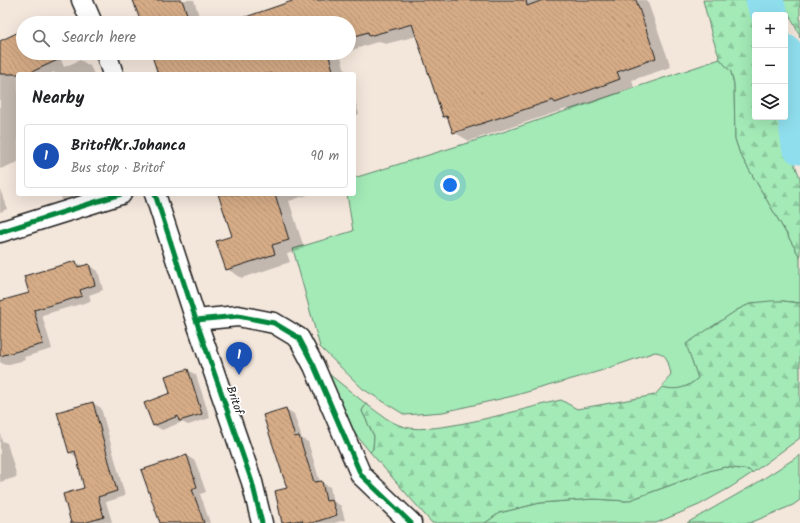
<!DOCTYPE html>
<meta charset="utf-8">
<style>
body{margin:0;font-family:Kalam,sans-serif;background:#f2f2f2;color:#202124}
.controls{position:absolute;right:12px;top:12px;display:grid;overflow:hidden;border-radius:4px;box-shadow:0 4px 16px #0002}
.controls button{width:36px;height:36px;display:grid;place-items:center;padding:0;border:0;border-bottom:1px solid #e0e0e0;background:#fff;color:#202124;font:20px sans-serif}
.you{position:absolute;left:450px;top:185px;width:14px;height:14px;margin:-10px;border:3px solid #fff;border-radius:50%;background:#1a73e8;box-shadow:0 0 0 6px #1a73e833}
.badge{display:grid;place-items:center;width:26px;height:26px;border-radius:50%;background:#7c3aed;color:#fff;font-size:13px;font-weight:700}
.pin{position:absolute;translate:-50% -33px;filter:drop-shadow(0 1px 2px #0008)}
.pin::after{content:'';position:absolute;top:21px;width:14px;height:12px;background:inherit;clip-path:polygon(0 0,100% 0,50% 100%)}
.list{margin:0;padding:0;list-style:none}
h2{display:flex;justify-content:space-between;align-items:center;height:52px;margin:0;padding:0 16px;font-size:17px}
h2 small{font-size:13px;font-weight:400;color:#757577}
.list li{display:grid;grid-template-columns:26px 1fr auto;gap:12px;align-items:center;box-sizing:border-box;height:64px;margin:0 8px 8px;padding:0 8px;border:1px solid #e0e0e0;border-radius:4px}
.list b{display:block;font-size:15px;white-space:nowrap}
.list p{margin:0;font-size:13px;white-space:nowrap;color:#757577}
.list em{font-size:13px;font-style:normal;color:#757577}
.icon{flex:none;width:22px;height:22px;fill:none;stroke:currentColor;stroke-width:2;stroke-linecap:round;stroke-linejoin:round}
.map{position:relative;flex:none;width:800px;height:523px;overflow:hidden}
.search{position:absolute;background:#fff;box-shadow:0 4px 16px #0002;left:16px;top:16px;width:340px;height:44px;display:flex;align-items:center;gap:10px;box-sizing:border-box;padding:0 14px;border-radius:22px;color:#757577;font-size:15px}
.panel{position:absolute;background:#fff;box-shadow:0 4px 16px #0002;left:16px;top:72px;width:340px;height:124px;border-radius:4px}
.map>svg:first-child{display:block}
</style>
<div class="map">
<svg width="800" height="523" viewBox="0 0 800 523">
<defs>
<pattern id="forest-firs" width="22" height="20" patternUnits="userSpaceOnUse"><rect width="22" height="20" fill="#a3eab7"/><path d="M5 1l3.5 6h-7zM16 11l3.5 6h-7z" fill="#8cc89d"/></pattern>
<pattern id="building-back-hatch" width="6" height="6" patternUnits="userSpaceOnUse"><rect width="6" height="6" fill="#d6ac87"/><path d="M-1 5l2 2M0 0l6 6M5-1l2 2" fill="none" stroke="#b79374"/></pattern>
</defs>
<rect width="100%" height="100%" fill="#f3e6db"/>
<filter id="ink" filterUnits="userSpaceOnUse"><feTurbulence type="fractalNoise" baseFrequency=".025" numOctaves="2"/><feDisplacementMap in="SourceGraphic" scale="8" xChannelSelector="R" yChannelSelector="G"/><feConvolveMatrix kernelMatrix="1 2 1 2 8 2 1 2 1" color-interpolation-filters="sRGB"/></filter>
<g filter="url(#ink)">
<path fill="#a3eab7" stroke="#60836a" d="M720,59l11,13 3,12 1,55 5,15 60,103v46l-17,-2 -31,2 -15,7 -50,34 11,34c-11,10 -22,14 -36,9l9,-13c-3,-11 -3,-21 -16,-22l-55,19 -87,25 -70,16 -38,3 -42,-26 -43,-42 -27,-98 60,-18 -6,-37h7v-16l149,-46z
M329,374l37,30 -4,7 12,25 -1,13 -3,3 -18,-22z
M800,455v45l-7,5 -43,18h-63l65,-37z
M725,467l24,3 3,3 -21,14 -32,18 -43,18h-171l14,-10 41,-10 53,-4 34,2 85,-31z"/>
<path fill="url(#forest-firs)" stroke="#60836a" d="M703,0h45l7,15v102h25l2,13 18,48v79l-60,-103 -5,-15 -1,-55 -3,-12 -11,-13 -8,-23z
M782,0h18v38l-1,-4z
M770,301h13l17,2v135l-48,35 -3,-3 -24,-3 -13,3 -85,31 -34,-2 -53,4 -41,10 -14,10h-53l-62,-71 3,-3 1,-13 -12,-25 4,-7c13,9 24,19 39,23 28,9 124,-20 156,-27l16,9 78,-14 7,-8c14,4 26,1 36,-9l-12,-34 51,-34 15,-7z"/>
<path fill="#0003" d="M134,0h60l7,23h-59z
M298,0h349l24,67 -39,13 2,8 -63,23 -5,-2 -97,32 -15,-9 -4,-11 -7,-4 -26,-81 -32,8 -5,-3 -31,10v-28h-107z
M23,31v22h35l6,14 16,-7 10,6 4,8h-39l-1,-2 -4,2h-32v88l-18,7v-118z
M152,53h192l-4,1 6,20h-187z
M354,98l5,16 -5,2z
M0,189l7,20 -7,3z
M60,194h26l1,2 -21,7 -4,-3z
M219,194h91l-21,7 15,47 -17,6 3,8 -48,16 -15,-9 6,-33z
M76,262l8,5 5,-2 9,6 5,19 -14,5 2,6 -49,14 10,34 -28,8 1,3 -20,5 -5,-3v-60l30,-8z
M188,370l8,5 14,43 -22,7 -6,-3 -20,8 -8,-5z
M93,403l8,5 24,88 -19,6 6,20 -40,1 13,-34 -8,-32 -8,-5z
M286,409l8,5 8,25 6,3 12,40 10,5 3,14 8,5 4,14 -11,3h-51l-7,-31 12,-3z
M0,433l2,8 5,2 10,34 -17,5z
M187,456l8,5 11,31 -6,2 10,29h-49z"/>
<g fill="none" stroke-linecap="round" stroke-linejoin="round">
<path stroke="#8fdeee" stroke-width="37" d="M764,0l6,15
M785,53l4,10 11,83"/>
</g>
<path fill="url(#building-back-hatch)" stroke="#1c1c1c" d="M133,0h49l5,14 -27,9h-19z
M295,0h231l1,6 16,-6h93l20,58 -39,14 3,7 -65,24 -2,-3 -100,33 -6,-17 -4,1 -31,-93 -43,12 -1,-4 -19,6v-15h-108l-1,-4z
M23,30v23h50l-46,21h-27v-33z
M151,53h177l6,21h-176z
M218,194h57l14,46 -17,5 3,9 -49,16 -10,-29 16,-5z
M76,261l2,6 11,-3 6,21 -15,5 2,6 -48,14 9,34 -43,12v-55l29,-8 -5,-17z
M188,369l14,45 -23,7 -1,-5 -25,10 -9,-23 26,-10 -5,-17z
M93,402l24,89 -19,6 6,20 -20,6h-13l-8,-29 21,-6 -9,-37 -6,2 -12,-41z
M286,408l9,29 4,-1 15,46 8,-1 4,20 6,-1 5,15 -25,8h-9l-1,-3 -20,3 -7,-32 12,-3 -24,-73z
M187,455l10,32 -5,2 12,34h-44l-19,-53z"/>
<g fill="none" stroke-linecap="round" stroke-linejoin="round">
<defs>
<path id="minor" d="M82,0l10,23
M106,53l7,21
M155,194l41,126 56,162 10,41
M0,232l121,-38
M196,320l42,-4 36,7 25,15 15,28 47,109 50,48"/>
</defs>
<use href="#minor" stroke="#1c1c1c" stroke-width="23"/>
<use href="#minor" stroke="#fff" stroke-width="20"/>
<defs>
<path id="cycleway" d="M155,194l41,126 56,162 10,41
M0,232l121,-38
M196,320l42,-4 36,7 25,15 15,28 47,109 50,48"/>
</defs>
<use href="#cycleway" stroke="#fff" stroke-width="8"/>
<use href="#cycleway" stroke="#00873e" stroke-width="5"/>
</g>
</g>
<g text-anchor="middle" stroke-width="3.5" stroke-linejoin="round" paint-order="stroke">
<g font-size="12" fill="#1c1c1c" stroke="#fff">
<text transform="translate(235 400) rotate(71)" y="4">Britof</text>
</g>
</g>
</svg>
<div class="controls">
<button>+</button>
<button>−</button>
<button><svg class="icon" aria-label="layers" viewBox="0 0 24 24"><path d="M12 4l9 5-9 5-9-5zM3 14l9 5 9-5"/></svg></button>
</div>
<div class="you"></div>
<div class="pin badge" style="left:239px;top:375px;background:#1a4fb4">1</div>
<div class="search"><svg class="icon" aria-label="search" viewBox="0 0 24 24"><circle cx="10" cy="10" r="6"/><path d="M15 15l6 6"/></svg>Search here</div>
<section class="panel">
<h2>Nearby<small></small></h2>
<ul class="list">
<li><span class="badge" style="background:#1a4fb4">1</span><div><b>Britof/Kr.Johanca</b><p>Bus stop · Britof</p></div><em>90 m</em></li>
</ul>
</section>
</div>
